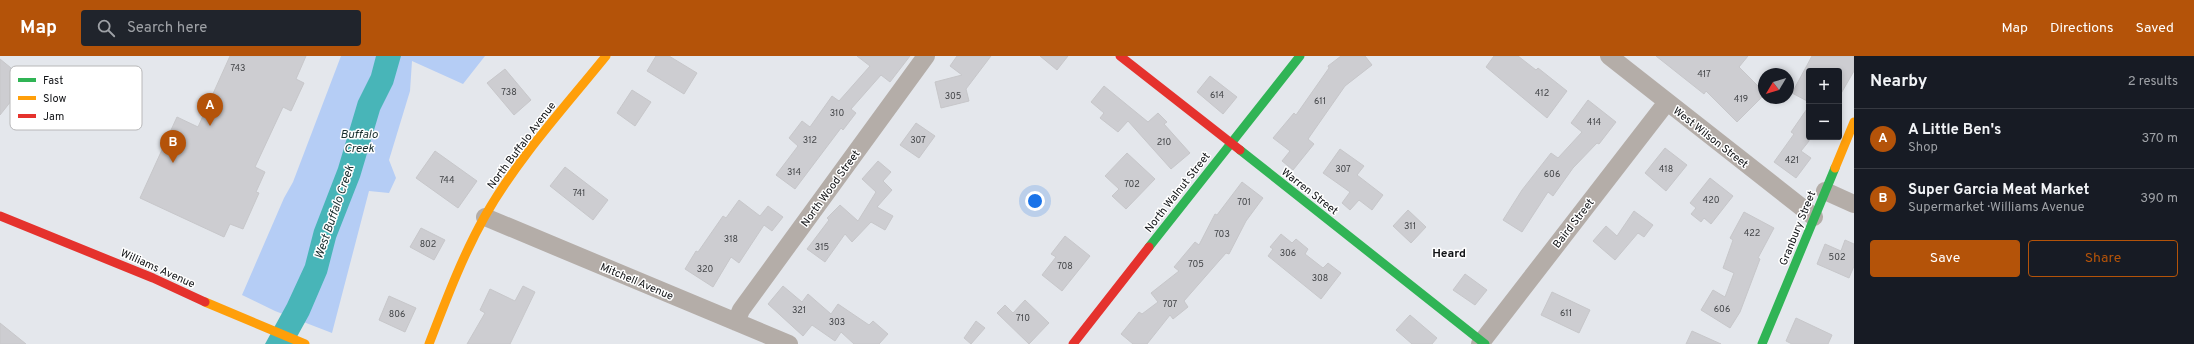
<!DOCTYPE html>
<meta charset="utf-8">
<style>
body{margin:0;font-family:Overpass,sans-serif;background:#20242c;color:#f1f3f6}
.controls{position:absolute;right:12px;top:12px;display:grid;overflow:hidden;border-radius:4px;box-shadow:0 2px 6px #0003}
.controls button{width:36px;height:36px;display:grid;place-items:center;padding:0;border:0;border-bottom:1px solid #363941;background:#171b24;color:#f1f3f6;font:20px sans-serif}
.compass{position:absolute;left:1758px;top:12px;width:36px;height:36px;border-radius:50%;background:#171b24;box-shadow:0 2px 6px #0003;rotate:232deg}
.you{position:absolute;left:1035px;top:145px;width:14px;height:14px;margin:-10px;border:3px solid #fff;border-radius:50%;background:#1a73e8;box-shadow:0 0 0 6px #1a73e833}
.badge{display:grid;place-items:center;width:26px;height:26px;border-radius:50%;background:#b45309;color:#fff;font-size:13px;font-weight:700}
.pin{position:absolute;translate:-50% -33px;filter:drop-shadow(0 1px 2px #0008)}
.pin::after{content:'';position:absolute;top:21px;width:14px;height:12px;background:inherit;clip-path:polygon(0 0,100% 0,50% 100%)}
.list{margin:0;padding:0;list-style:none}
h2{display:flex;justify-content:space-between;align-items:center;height:52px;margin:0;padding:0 16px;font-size:17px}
h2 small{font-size:13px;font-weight:400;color:#9ea1a6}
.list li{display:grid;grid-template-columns:26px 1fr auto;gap:12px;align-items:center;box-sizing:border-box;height:60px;padding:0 16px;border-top:1px solid #363941}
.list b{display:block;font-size:15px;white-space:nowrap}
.list p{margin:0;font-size:13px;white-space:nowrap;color:#9ea1a6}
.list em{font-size:13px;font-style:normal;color:#9ea1a6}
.actions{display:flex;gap:8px;padding:12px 16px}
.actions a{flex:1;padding:9px 0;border:1px solid #b45309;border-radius:4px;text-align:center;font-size:14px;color:#b45309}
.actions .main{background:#b45309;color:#fff}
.icon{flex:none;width:22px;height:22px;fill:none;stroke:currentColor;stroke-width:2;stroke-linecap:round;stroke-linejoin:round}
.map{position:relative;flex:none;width:1854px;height:288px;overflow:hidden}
header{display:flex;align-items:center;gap:24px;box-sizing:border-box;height:56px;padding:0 20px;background:#b45309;color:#fff}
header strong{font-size:19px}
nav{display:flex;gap:22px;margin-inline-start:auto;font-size:14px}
.search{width:280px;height:36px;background:#20242c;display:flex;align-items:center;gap:10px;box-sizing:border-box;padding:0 14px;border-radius:4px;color:#9ea1a6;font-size:15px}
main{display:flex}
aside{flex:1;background:#171b24}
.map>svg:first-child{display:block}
</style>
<header>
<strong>Map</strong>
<div class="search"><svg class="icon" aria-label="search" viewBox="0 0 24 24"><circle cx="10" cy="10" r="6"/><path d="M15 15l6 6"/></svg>Search here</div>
<nav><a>Map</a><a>Directions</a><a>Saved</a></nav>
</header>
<main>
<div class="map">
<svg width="1854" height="288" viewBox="0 0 1854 288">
<rect width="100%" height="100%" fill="#e4e7ec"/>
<path fill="#b5cdf5" d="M341,0h144l-22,28 -51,-23 -2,30 -21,69 7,18 -7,15 -20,-2 -37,142 -57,-22 -33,-16 42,-97 9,-16z"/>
<path fill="#48b5b8" d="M376,0h25l-8,28 -13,26 -20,67 -24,61 -9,35 -18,42 -16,29h-28l22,-40 18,-39 9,-35 24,-62 20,-67 13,-26z"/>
<path fill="#cdcdd1" stroke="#c7c7ca" d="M230,0h76l-10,23 8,4 -13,28 -8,-4 -28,60 10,5 -9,20 3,1 -16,36 -13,-5 -6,13 -84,-39 37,-81 21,10z
M656,0h13l28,17 -13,21 -37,-23z
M857,0h53l-20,26 -9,-7 -30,34 5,4 -13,17 -2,-2 -46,61 -19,-14 22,-29 -9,-8 13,-17 8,6 22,-31 7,5 31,-35z
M957,0h34l-25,33 3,12 -28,7 -6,-26 27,-7 -12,-9z
M1040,0h28l-11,14z
M1341,0h24l7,9 -27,21 -37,53 6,5 -21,26 -11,-9 8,-10 -17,-13 21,-25 2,2 33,-47 -1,-2z
M1494,0h24l18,14 2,-2 29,23 -20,27 -61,-51z
M1656,0h92l-9,11 25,25v3l-27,27 -31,-31 -2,3z
M1812,0h42v15l-15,26v-26h-30v31l-17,-9z
M0,3l27,22 -27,34z
M505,13l26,31 -17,15 -27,-32z
M1210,20l27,21 -14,17 -26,-22z
M1104,30l44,36 10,-9 9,9 -3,2 26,29 -19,16 -43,-48 -10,11 -18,-14 4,-5 -13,-11z
M632,34l19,12 -16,24 -18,-13z
M1588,44l28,22 -17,22 -2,-1 -24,25 -20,28 -5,-4 -26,40 -19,-12 19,-30 29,-37 7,5 24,-26 -11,-9z
M1809,50v35l-8,10 10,7 -15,20 -22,-16 20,-28 -3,-2z
M916,67l19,13 -16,22 -19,-13z
M1665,92l22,17 -21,26 -21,-18z
M1340,93l24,17 -7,9 26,20 -11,15 -13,-10 -9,10 -8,-7 8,-11 -27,-19z
M435,95l42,30 -19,27 -42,-30z
M1127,97l28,26 -29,30 -14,-13 7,-7 -14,-13z
M878,105l13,11 -8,9 9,9 -15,17 16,9 -8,14 -14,-8 -19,20 -7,-8 -20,28 -18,-13 22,-29 -2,-2 13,-13 18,16 18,-29 -14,-13z
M565,111l43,33 -15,20 -43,-34z
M1710,122l23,18 -22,28 -7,-6 -3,4 -10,-8 5,-6 -6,-5z
M1242,126l21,16 -17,23 -17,33 -3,-1 -42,48 4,6 -15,12 -3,-4 -23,29h-14l-12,-10 18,-22 3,2 16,-12 -7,-9 28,-22 -5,-4 21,-25 4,3 16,-31 2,1z
M739,144l21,16 8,-10 15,11 -11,14 -8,-6 -25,38 -8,-6 -18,30 -28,-18 11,-18 2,1 25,-36 3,2z
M1408,154l18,17 -15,16 -18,-17z
M1634,155l19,14 -9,12 -6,-4 -23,27 -22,-19 13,-15 11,10z
M1744,156l30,16 -16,30 2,1 -20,53 -10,16 -29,-18 12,-20 12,7 9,-24 -11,-5 10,-28 -3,-2z
M421,172l24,12 -11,20 -24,-13z
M1281,178l11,9 4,-4 12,10 -3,5 18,14 5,-5 13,10 -20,26 -53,-43 5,-7 -3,-2z
M1065,180l25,20 -28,35 -20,-16 14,-18 -5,-3z
M1845,184l9,4v22l-5,12 -32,-14 8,-20 16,7z
M1465,218l22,16 -12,15 -22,-15z
M523,230l12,6 -25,52h-43l18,-31 -5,-3 10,-21 25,12z
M783,230l19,16 6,-8 23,20 7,-10 31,21 4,-4 15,13 -9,10h-25l-13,-12 -6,9 -23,-16 -9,11 -35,-32z
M1552,236l38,18 -11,23 -38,-18z
M389,240l27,12 -11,24 -26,-12z
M1025,244l24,23 -20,21 -32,-31 8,-8 8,8z
M1410,259l27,23 -5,6h-20l-16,-14z
M1796,262l36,17 -4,9h-36l-6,-3z
M976,265l9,7 -14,16 -7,-6z
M0,267l26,21h-26z
M1692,275l29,13h-35z"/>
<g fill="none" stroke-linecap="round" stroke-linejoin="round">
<path stroke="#b4ada8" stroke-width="18" d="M1609,0l205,161
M1825,135l29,13
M485,161l304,127
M736,266l5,-12 185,-254
M1480,288l187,-242"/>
<path stroke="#30b455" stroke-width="9" d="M1240,94l245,194
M1149,191l151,-191
M1762,288l73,-176"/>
<path stroke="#ff9f0a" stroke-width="9" d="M1835,112l19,-46
M205,246l100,42
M429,288c17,-44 33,-87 56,-128 33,-58 79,-108 121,-160"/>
<path stroke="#e5322d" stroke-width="9" d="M1120,0l120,94
M0,160l153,62 52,24
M1073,288l76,-97"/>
</g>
<g text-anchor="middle" stroke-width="3" stroke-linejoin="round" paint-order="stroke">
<g font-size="9" fill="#424447">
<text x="238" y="15">743</text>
<text x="1704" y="21">417</text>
<text x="509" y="39">738</text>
<text x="1542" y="40">412</text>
<text x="1217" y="42">614</text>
<text x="953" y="43">305</text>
<text x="1741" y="46">419</text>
<text x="1320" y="48">611</text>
<text x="837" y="60">310</text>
<text x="1594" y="69">414</text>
<text x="810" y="87">312</text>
<text x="918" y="87">307</text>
<text x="1164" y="89">210</text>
<text x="1792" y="107">421</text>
<text x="1343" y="116">307</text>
<text x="1666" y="116">418</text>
<text x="794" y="119">314</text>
<text x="1552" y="121">606</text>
<text x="447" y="127">744</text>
<text x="1132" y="131">702</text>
<text x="579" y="140">741</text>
<text x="1711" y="147">420</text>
<text x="1244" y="149">701</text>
<text x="1410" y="173">311</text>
<text x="1752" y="180">422</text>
<text x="1222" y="181">703</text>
<text x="731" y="186">318</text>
<text x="428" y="191">802</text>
<text x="822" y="194">315</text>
<text x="1288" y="200">306</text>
<text x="1837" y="204">502</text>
<text x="1196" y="211">705</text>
<text x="1065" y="213">708</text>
<text x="705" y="216">320</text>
<text x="1320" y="225">308</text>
<text x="1170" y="251">707</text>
<text x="1722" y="256">606</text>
<text x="799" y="257">321</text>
<text x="1566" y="260">611</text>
<text x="397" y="261">806</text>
<text x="1023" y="265">710</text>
<text x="837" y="269">303</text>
</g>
<g font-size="11" fill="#111316" stroke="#fff">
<text transform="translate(1711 81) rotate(38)" y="4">West Wilson Street</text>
<text transform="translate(521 89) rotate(-53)" y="4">North Buffalo Avenue</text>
<text transform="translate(830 132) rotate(-54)" y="4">North Wood Street</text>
<text transform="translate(1310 135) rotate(38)" y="4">Warren Street</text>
<text transform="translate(1177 136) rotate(-52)" y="4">North Walnut Street</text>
<text transform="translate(1573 167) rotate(-52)" y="4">Baird Street</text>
<text transform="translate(1797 172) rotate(-68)" y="4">Granbury Street</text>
<text transform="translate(158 212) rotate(24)" y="4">Williams Avenue</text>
<text transform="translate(637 225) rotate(23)" y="4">Mitchell Avenue</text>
</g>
<g font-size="12" font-style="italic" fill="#192f2f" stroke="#fff">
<text x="359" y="82">Buffalo<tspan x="359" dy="14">Creek</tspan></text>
<text transform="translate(334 156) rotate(-71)" y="4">West Buffalo Creek</text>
</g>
<g font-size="12" font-weight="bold" fill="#111316" stroke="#fff">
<text x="1449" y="201">Heard</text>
</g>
</g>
<rect x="10" y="10" width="132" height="64" rx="6" fill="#fff" stroke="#b8b8b9" stroke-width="1"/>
<rect x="18" y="22" width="18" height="4" fill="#30b455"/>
<rect x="18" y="40" width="18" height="4" fill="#ff9f0a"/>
<rect x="18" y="58" width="18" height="4" fill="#e5322d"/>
<g font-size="11" fill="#111316">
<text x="43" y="28">Fast</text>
<text x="43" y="46">Slow</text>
<text x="43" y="64">Jam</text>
</g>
</svg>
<div class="controls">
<button>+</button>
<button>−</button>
</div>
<svg class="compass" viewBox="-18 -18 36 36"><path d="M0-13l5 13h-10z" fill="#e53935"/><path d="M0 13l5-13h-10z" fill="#9ea1a6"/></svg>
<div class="you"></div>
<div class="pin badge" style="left:210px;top:70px">A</div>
<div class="pin badge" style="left:173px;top:107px">B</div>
</div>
<aside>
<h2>Nearby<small>2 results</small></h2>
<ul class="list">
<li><span class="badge">A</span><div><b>A Little Ben's</b><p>Shop</p></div><em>370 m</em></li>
<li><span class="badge">B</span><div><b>Super Garcia Meat Market</b><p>Supermarket · Williams Avenue</p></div><em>390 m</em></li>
</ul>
<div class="actions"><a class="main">Save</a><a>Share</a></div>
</aside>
</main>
